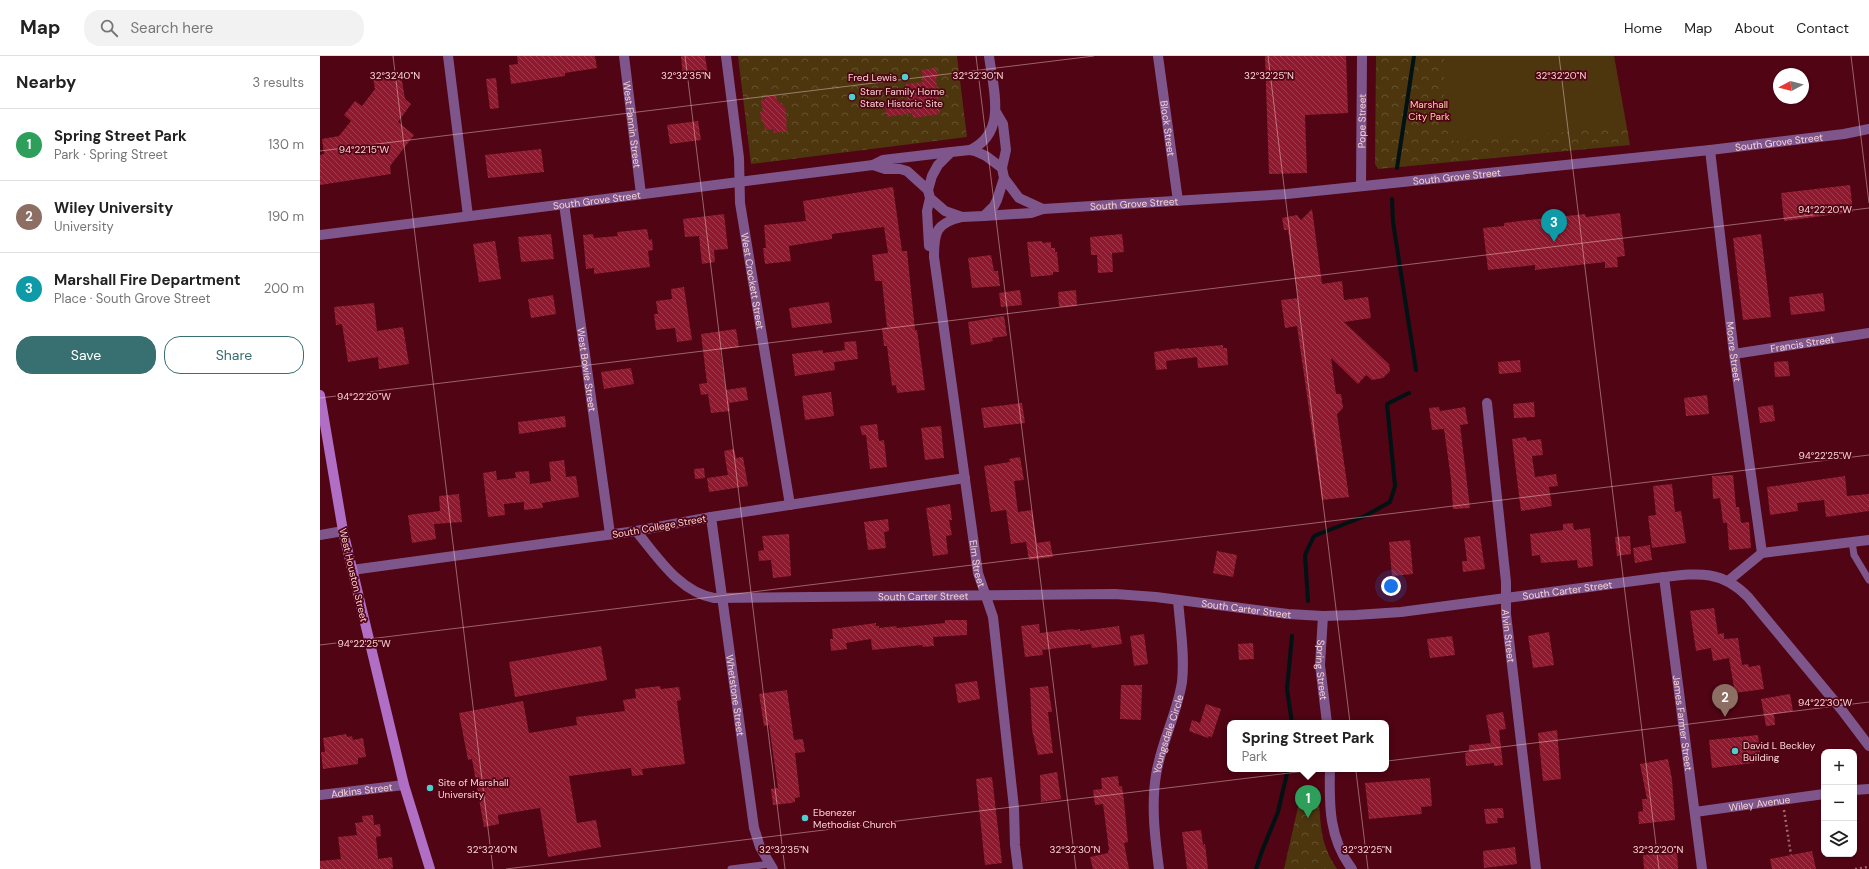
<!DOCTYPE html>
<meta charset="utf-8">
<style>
body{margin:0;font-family:"DM Sans",sans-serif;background:#f2f2f2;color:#222}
.controls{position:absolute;right:12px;bottom:12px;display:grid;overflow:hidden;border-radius:8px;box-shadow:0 1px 3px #0004}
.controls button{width:36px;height:36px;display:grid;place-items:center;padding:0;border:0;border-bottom:1px solid #e0e0e0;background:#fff;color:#222;font:20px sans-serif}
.compass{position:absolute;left:1453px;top:12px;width:36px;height:36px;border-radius:50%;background:#fff;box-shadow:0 1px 3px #0004;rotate:263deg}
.you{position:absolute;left:1071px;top:530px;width:14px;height:14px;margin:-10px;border:3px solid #fff;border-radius:50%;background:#1a73e8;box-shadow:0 0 0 6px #1a73e833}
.badge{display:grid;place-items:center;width:26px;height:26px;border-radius:50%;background:#386f70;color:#fff;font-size:13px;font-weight:700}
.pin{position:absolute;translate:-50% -33px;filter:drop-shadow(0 1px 2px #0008)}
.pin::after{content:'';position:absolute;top:21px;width:14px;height:12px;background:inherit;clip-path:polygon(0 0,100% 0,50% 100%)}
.popup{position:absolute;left:907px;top:664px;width:162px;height:52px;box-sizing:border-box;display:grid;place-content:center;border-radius:8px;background:#fff;filter:drop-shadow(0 1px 3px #0005);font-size:13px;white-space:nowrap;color:#767676}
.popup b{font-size:15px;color:#222}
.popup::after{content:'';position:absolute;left:50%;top:100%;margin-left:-8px;border:8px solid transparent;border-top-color:#fff}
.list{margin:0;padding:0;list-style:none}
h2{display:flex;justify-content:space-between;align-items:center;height:52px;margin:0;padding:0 16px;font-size:17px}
h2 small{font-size:13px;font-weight:400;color:#767676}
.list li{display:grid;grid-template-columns:26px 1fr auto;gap:12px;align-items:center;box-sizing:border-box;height:72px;padding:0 16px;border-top:1px solid #e0e0e0}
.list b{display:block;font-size:15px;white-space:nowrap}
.list p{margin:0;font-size:13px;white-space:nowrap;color:#767676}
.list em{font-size:13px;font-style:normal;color:#767676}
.actions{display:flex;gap:8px;padding:12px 16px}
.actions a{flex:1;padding:9px 0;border:1px solid #386f70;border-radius:16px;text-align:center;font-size:14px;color:#386f70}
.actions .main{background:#386f70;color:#fff}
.icon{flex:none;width:22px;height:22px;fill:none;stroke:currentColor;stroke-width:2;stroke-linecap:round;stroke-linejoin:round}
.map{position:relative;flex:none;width:1549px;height:813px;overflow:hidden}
header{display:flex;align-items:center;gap:24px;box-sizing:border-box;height:56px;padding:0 20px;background:#fff;border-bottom:1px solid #e0e0e0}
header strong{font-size:19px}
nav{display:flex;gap:22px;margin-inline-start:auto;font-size:14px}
.search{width:280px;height:36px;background:#f2f2f2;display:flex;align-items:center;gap:10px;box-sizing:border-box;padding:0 14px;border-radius:16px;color:#767676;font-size:15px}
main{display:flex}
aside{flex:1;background:#fff}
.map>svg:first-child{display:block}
</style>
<header>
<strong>Map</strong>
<div class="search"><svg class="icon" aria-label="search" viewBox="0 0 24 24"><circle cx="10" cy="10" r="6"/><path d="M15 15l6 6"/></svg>Search here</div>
<nav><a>Home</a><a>Map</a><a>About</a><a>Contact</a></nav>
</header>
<main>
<aside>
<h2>Nearby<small>3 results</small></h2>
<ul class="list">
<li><span class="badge" style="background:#2e9e5b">1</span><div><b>Spring Street Park</b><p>Park · Spring Street</p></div><em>130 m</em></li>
<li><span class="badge" style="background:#8d6e63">2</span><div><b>Wiley University</b><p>University</p></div><em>190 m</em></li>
<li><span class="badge" style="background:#0f9aa8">3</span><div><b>Marshall Fire Department</b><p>Place · South Grove Street</p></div><em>200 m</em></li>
</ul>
<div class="actions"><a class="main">Save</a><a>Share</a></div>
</aside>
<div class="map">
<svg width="1549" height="813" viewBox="0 0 1549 813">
<defs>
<pattern id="forest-crowns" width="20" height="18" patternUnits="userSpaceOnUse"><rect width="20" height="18" fill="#4d360e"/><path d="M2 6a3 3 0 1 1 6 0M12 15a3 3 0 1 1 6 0" fill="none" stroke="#675230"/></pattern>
<pattern id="building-back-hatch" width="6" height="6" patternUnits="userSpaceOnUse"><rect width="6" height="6" fill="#8f1a2f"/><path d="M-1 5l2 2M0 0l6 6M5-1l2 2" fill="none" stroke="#a03a4c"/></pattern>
</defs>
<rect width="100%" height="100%" fill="#500414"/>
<path fill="url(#forest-crowns)" d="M418,0h219l10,81 -216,27z
M1056,0h238l16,89 -252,24 -3,-5z
M981,738l18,8c2,27 2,43 18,67h-53z"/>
<path fill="#4d360e" d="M1124,0h170l12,71 -172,14 -10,-14z"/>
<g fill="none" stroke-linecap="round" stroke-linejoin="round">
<path stroke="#001213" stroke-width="4" d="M1077,112l17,-112
M1072,143l1,23 23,148
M988,545l-3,-46 9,-19 51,-20 25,-14 5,-16 -8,-82 22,-11
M972,667l-5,-34 5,-53
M936,813l6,-18 16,-39 10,-43"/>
</g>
<path fill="url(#building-back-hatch)" d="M197,0h78l2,12 -32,5v3l-54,8 -2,-19 9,-1z
M361,0h24l3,18 -25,3z
M945,0h81l2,57 -43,2 2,58 -38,1z
M615,12l3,7 -2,4 4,35 -27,4 -1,-5 -25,4 -2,-15 23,-3 -2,-15 17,-2 -1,-12z
M81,19l4,24 6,5 -13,18 16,13 -24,31 1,8 -71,11v-30l4,-1 -2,-15 17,-3 12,-15 -7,-6 11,-14 7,5 13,-17 -2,-10z
M176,22l3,30 -9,1 -4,-30z
M456,39l1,7 2,-1v3l3,-1 1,4h2l2,17h-1l1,7 -13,2 -1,-4 -8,1 -1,-8h-2l-2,-10 3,-1 -2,-11 5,-1v-3z
M378,65l3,19 -31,4 -3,-19z
M221,93l3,23 -56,6 -3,-23z
M1530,129l3,27 -69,9 -3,-28z
M573,131l9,64h5l8,79h2l8,60 -28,3 -1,-8 -4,1 -5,-40h-3l-2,-18 5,-1 -5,-46h-7l-3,-26 16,-2 -4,-26 -52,7v5l-43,7 2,15 -26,3 -2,-16h3l-2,-23 42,-4 -3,-20z
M992,153l10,75 20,-3 2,19 24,-3 3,21 -27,4 45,42 1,7 -7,7 -11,2 -6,-5 -8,9 -27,-26 5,36h5l2,14 -6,6 12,83 -27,3 -25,-174 -12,2 -4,-28 17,-2 -10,-68h-4l-2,-12 15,-3 4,5z
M1300,157l5,43 -8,1 1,10 -13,1v-6l-70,8v-5l-47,5 -5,-42 21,-2v-3l25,-3 56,-6 1,3z
M404,158l4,35 -14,1 1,12 -13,2 -3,-28 -14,1 -2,-18z
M327,173l2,11 3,-1 1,11 -5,1 2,16 -56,7v-6l-8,1 -3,-34 10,-1 1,4 24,-2 -1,-4z
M231,178l3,25 -33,3 -3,-25z
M802,178l2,18 -12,1 1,19 -15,1 -1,-18h-6l-1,-18z
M1441,178l10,83 -28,3 -10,-82z
M175,185l6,38 -22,3 -6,-38z
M722,185l1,2 8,-1v6h4v4h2l2,20h-6v3l-22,2 -4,-35z
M671,199l3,16h4l2,15 -28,2 -4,-30z
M364,231l8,53 -15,2 -2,-14 -19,2 -2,-16h4l-2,-13 16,-2 -1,-10z
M700,234l2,15 -21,2 -2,-14z
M756,234l1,16 -18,1 -1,-15z
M1503,237l2,18 -34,4 -2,-18z
M233,239l3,19 -25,4 -3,-19z
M509,246l3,21 -40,5 -3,-20z
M54,247l3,28 26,-4 6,37 -30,5 -1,-12 -30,5 -6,-38 -6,1 -2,-18z
M684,260l3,20 -15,2 1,3 -22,4 -3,-23z
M416,273l3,18 -19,3 6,40 20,-3 2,13 -19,3 1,8 -19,2 -3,-19 -7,1 -2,-11 8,-1 -6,-49z
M536,285l2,18 -24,3 1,8 -40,6 -3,-22 31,-4v3l22,-3 -1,-8z
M903,289v3h4l1,17 -30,3 -1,-11 -31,4 1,8 -11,1 -2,-18 25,-4v1z
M1200,304l1,12 -22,2 -1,-12z
M1468,305l2,15 -15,1 -1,-15z
M311,312l3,16 -30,5 -3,-17z
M511,336l3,24 -29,4 -3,-24z
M1387,339l2,19 -23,2 -2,-18z
M1214,346l1,15 -21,1 -1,-14z
M702,347l3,20 -41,5 -3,-20z
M1453,349l2,16 -15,2 -2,-16z
M1119,351l1,4 25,-4 3,17 -8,1 10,83 -17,1 -2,-30 -7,-50 -12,1 -3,-22z
M245,360l1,11 -47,7 -1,-12z
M557,368l2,17 5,-1 3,27 -17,2 -4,-34h-4l-2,-9z
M621,370l3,32 -19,2 -4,-32z
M1206,381l1,4 14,-2 2,16 -11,1 3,21 21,-3 2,12 -9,1 3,19 -31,5 -9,-72z
M414,393l2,9 7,-1 5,29 -39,6 -2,-14 21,-3 -4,-24z
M700,401l4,23 -10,1 4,31 14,-2 5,33 13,-2 3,16 -24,3 -3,-18 -15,2 -5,-34 -15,2 -7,-46 26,-4 -1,-3z
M244,404l2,17 10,-1 3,21 -37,6 1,5 -19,2v-8l-20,2 1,11 -17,2 -5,-44 13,-2 1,9 19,-2 -1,-6 14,-1 1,13 21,-3 -2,-19z
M384,412l1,10 -10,1 -1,-10z
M1413,419l3,32h3l2,16 8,-1 2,26 -22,2 -2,-27h-4l-3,-25 -7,1 -1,-23z
M1525,420l2,20 22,-2v17l-43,6 -2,-17 -27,3 1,8 -28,4 -3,-28z
M1352,428l3,28 6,-1 5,32 -34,5 -4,-32 8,-1 -3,-29z
M139,438l3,28 -28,2 2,15 -24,4 -4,-28 32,-4 -1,-15z
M630,448l2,16h-3l3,15 -6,1 2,18 -15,2 -7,-48z
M568,463l1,12 -5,1 2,16 -18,2 -4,-28z
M1253,467l1,7 16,-2 3,38 -15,2 -1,-8 -36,3 -1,-8 -8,1 -2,-22 33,-4v-6z
M469,478l2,42 -18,2 -2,-18 -12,1 -1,-10 6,-1 -2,-14z
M1160,480l5,33 -22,3 -1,-11h5l-3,-23z
M1310,480l1,18 -14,2 -2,-19z
M1090,484l3,34 -21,2 -3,-34z
M1330,489l2,15 -17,3 -2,-15z
M897,495l20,4 -4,22 -20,-4z
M1394,552l4,26 6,-1v6l14,-1 4,27 6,-1 1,3 11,-2 4,24 -29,4 -6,-35 -16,3 -2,-13 -15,3 -6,-40z
M625,564h22v15l-34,2 1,9 -11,1 -1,-2 -50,5 -1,-11 -25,4 1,6 -16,2 -1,-12h3l-1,-10 44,-6v3h3v2l17,-2 1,2 48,-5z
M719,568l1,9 33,-4 1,1 6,-1v2l39,-5 3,18 -30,4 -1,-4 -49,6 1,5 -18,2 -4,-31z
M1229,576l5,33 -21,3 -5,-32z
M824,578l4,30 -14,2 -4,-30z
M1132,580l3,19 -25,3 -3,-19z
M933,587l1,16 -15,1 -1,-16z
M281,590l6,34 -92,17 -6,-35z
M657,625l3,18 -22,4 -3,-19z
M801,629h21l-1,35 -21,-1z
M340,630l1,3 18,-2 2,13 -4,1 8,63 -43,5 1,6 -11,1 -1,-8 -62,8 8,47 19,-3 5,27 -53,10 -8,-49 -42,7 1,9 -15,3 -12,-68 -4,1 -9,-47 64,-12 6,32 48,-8 -1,-8 49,-6 -2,-11 13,-2 -1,-9z
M728,630l4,26h-4l5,41 -15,2 -6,-25 -2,-42z
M467,634l7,50 9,-1 2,13 -10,1 5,44 -5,1v4l-4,1 -18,2 -2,-16 7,-1 -9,-63 -5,1 -5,-32z
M1470,638l3,17 -19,3 1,11 -9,1 -5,-27z
M886,648l15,5 -9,28 -3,-1 -1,2 -19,-7 3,-11 8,3z
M1183,656l3,17 -7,1 4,35 -9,1v-3l-28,3 -1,-13 4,-1v-7l22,-2 -5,-28z
M1237,674l4,49 -18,2 -5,-48z
M26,678l1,3 5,-1 1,4 10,-2 3,19 -8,1v6l-35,5 -2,-17h4l-2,-14z
M1438,679l3,27 -49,6 -3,-28z
M1348,703l4,20 3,41 -36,4 -1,-12 5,-1 -1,-12h5l-7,-35z
M737,716l4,27 -20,3 -1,-27z
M798,720l1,10h3l2,15 4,41 -4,1 5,26h-36l-3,-12 18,-4v-2l1,-1 -6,-46 -8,1 -2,-15 9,-1 -1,-11z
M672,721l10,86 -17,2 -9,-86z
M1110,722l2,28 -11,1 1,7 -53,5 -4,-36z
M1183,752l1,10h-7l1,5 -12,1 -2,-15z
M53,759l1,10 6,-1 1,12 -5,1 2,22 14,-2 1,11 -2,1h-71v-8l21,-2 -3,-22 19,-2 -2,-12 8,-1 -1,-6z
M881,774l2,15 2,-1 3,25h-21l-5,-37z
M1195,791l2,17 -33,4 -1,-17z
M1492,795l4,18h-44l-2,-10z
M1357,796l1,17h-34l-1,-14z"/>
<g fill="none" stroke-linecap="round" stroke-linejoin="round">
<path stroke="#9f666e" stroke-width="2.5" stroke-dasharray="2 3" stroke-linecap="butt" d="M1464,754l7,45
M1535,813l14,-2"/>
<path stroke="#7f568c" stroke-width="7" d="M1532,486l2,13 15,25
M411,813l39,-5"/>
<g stroke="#7f568c" stroke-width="10">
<path d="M128,0l20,160"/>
<path id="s1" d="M304,0l17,138"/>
<path id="s2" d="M406,0l13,102 1,45 50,302"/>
<path id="s3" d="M838,0l20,145"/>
<path d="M676,56l7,12 3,26 -4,18 2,10 -7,22 -3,6 -10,10 -22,1 -17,-6 -15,-13 -2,-8 4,-14 6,-11 13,-13 19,-2 5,1 11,5 16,12"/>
<path d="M650,94c38,-17 23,-62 19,-94"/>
<path id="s4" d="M1390,94l24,204 28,199"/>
<path d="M684,122l15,20 24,11"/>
<path id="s5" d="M1041,130l1,-130"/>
<path d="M608,134l-21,-19 -7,-2h-15l-12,-4 10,-5 68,-8"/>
<path id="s6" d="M244,148l46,330"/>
<path id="s7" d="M664,160l47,-3 12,-4 244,-15 423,-44 134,-16 25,-5"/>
<path id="s8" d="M642,161c-26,6 -28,15 -28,40l44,316 15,44 21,191 1,37 3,24"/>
<path id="s9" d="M0,179l553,-70"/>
<path d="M609,190l-2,-35 3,-13"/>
<path id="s10" d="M1414,298l135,-21"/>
<path id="s11" d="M1167,347l19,179v32l30,255"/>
<path id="s12" d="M391,461l43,311 6,19 13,22"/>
<path d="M316,475l75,-14 254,-39"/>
<path d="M0,479l23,-4"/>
<path id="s13" d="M1344,521l38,292"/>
<path d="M1408,525l34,-28 107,-13"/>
<path id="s14" d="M1003,560l-3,49 7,58"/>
<path d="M1010,713c-1,36 -1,70 22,100"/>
<path d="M1534,734l15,-1"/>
<path id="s15" d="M0,739l84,-10"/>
<path id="s16" d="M1375,756l129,-18"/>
<path id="s17" d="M839,813c-4,-31 -8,-63 -3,-94 5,-32 21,-61 26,-93 3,-27 -2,-56 -4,-82"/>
</g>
<path stroke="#7f568c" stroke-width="10" id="s18" d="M32,514l284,-39c21,25 43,61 78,67l401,-4 41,3 132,17 35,2 33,-1 45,-3 263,-35c35,-4 58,-7 84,20l93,112 28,37"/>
<path stroke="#b06ec5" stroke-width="10" d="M0,339l23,136 61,254 26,84"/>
</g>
<path fill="none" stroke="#f9d4d4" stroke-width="1" stroke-opacity="0.45" d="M73,0l100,813M365,0l100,813M656,0l100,813M948,0l100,813M1239,0l100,813M1531,0l18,147M0,95l774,-95M0,342l1549,-190M0,589l1549,-190M186,813l1363,-167"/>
<g fill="#52cdcf" stroke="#500414" stroke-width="1.5">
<circle cx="585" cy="21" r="4"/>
<circle cx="532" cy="41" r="4"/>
<circle cx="1415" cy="695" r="4"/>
<circle cx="110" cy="732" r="4"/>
<circle cx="485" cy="762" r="4"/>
</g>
<g text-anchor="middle" stroke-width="3.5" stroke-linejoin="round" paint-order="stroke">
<g font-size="10" fill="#f9d4d4" stroke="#500414" text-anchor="start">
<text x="577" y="25" text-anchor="end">Fred Lewis</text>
<text x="540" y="39">Starr Family Home<tspan x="540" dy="12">State Historic Site</tspan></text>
<text x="1423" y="693">David L Beckley<tspan x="1423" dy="12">Building</tspan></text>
<text x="118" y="730">Site of Marshall<tspan x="118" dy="12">University</tspan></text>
<text x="493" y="760">Ebenezer<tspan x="493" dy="12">Methodist Church</tspan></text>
</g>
<g font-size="10" fill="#fad9a9" stroke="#500414">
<text x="1109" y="52">Marshall<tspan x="1109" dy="12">City Park</tspan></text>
</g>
<g font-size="10" fill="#f9d4d4" stroke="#500414">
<text dy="4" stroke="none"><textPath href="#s5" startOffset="65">Pope Street</textPath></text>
<text dy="4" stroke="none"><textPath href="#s1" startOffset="69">West Fannin Street</textPath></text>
<text dy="4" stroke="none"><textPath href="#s3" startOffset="73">Block Street</textPath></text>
<text dy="4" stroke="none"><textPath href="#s7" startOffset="799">South Grove Street</textPath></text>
<text dy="4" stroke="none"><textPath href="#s7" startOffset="475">South Grove Street</textPath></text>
<text dy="4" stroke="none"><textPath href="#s9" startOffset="279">South Grove Street</textPath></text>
<text dy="4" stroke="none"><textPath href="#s7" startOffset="151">South Grove Street</textPath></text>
<text dy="4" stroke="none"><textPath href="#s2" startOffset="227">West Crockett Street</textPath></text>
<text dy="4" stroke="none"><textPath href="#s10" startOffset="69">Francis Street</textPath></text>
<text dy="4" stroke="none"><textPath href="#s4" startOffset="203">Moore Street</textPath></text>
<text dy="4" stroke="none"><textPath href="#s6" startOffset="167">West Bowie Street</textPath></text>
<text transform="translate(339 470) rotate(-10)" y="4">South College Street</text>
<text dy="4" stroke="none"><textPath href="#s8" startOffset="365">Elm Street</textPath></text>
<text transform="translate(34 519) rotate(77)" y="4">West Houston Street</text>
<text dy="4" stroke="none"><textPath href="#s18" startOffset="1248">South Carter Street</textPath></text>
<text dy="4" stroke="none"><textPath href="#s18" startOffset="601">South Carter Street</textPath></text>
<text dy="4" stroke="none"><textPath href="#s18" startOffset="925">South Carter Street</textPath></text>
<text dy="4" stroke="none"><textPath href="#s11" startOffset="234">Alvin Street</textPath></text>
<text dy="4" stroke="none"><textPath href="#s14" startOffset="54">Spring Street</textPath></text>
<text dy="4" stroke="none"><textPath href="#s12" startOffset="180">Whetstone Street</textPath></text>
<text dy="4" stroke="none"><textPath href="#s13" startOffset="147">James Farmer Street</textPath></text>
<text dy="4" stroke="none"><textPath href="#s17" startOffset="137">Youngsdale Circle</textPath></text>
<text dy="4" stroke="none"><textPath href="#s15" startOffset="42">Adkins Street</textPath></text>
<text dy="4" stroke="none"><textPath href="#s16" startOffset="65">Wiley Avenue</textPath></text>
</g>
</g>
<g font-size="10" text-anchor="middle" fill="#f9d4d4" stroke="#500414" stroke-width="3.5" stroke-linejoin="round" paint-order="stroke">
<text x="75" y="23">32°32'40"N</text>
<text x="366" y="23">32°32'35"N</text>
<text x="658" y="23">32°32'30"N</text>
<text x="949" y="23">32°32'25"N</text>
<text x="1241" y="23">32°32'20"N</text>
<text x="44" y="97">94°22'15"W</text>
<text x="1505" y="157">94°22'20"W</text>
<text x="44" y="344">94°22'20"W</text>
<text x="1505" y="403">94°22'25"W</text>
<text x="44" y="591">94°22'25"W</text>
<text x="1505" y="650">94°22'30"W</text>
<text x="172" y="797">32°32'40"N</text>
<text x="464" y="797">32°32'35"N</text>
<text x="755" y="797">32°32'30"N</text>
<text x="1047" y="797">32°32'25"N</text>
<text x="1338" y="797">32°32'20"N</text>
</g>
</svg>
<div class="controls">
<button>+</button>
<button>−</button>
<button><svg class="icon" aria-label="layers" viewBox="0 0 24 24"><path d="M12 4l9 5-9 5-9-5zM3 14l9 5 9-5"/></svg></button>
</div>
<svg class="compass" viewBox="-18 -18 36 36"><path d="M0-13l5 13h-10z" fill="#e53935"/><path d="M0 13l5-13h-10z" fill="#767676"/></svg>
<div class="you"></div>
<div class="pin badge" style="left:988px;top:762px;background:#2e9e5b">1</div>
<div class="popup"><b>Spring Street Park</b>Park</div>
<div class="pin badge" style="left:1405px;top:661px;background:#8d6e63">2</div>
<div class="pin badge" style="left:1234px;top:186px;background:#0f9aa8">3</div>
</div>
</main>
